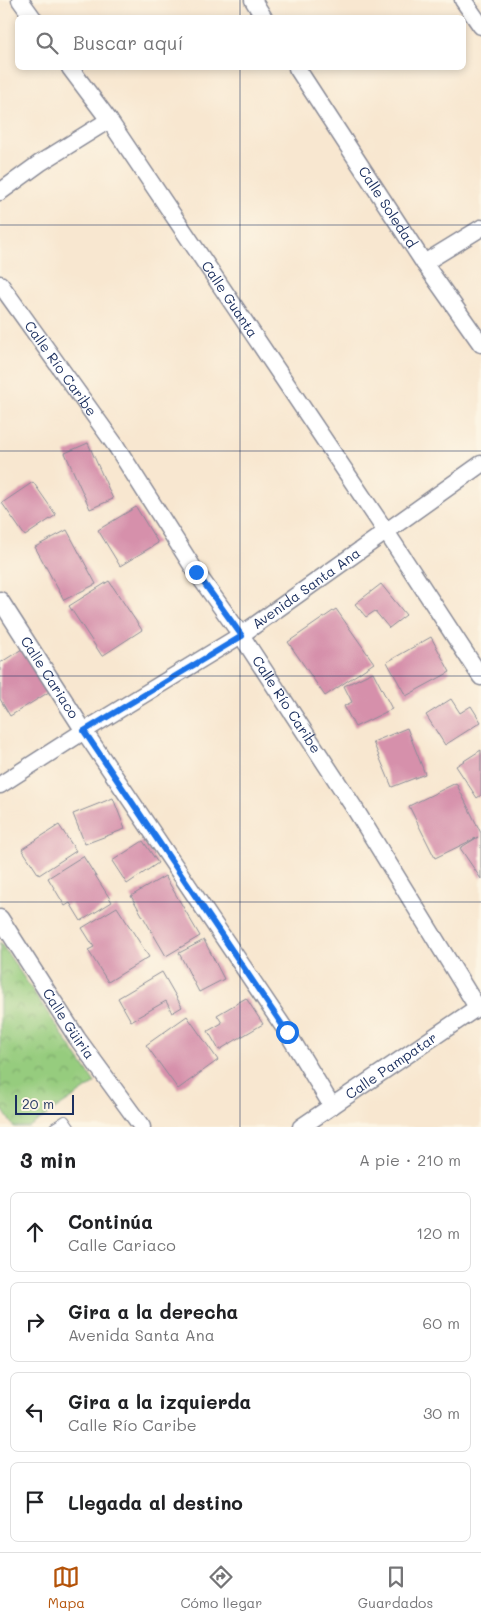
<!DOCTYPE html>
<html lang="es">
<meta charset="utf-8">
<style>
body{margin:0;font-family:Mali,sans-serif;background:#f2f2f2;color:#202124}
.scale{position:absolute;left:15px;bottom:12px;width:59px;box-sizing:border-box;padding-left:5px;border:2px solid #1b2f5e;border-top:0;font-size:14px;line-height:18px;white-space:nowrap;color:#1b2f5e;-webkit-text-stroke:4px #fcf5e5;paint-order:stroke}
.stop{position:absolute;width:15px;height:15px;margin:-11px;border:4px solid #1a73e8;border-radius:50%;background:#fff}
.stop.end{background:#1a73e8;border-color:#fff;box-shadow:0 1px 5px #0008}
.list{margin:0;padding:0;list-style:none}
h2{display:flex;justify-content:space-between;align-items:center;height:65px;margin:0;padding:0 20px;font-size:21px}
h2 small{font-size:16px;font-weight:400;color:#757577}
.list li{display:grid;grid-template-columns:32px 1fr auto;gap:15px;align-items:center;box-sizing:border-box;height:80px;margin:0 10px 10px;padding:0 10px;border:1px solid #e0e0e0;border-radius:8px}
.list b{display:block;font-size:19px;white-space:nowrap}
.list p{margin:0;font-size:16px;white-space:nowrap;color:#757577}
.list em{font-size:16px;font-style:normal;color:#757577}
.icon{flex:none;width:28px;height:28px;fill:none;stroke:currentColor;stroke-width:2;stroke-linecap:round;stroke-linejoin:round}
.map{position:relative;flex:none;width:481px;height:1127px;overflow:hidden}
.search{position:absolute;background:#fff;box-shadow:0 2px 8px #0003;left:15px;right:15px;top:15px;height:55px;display:flex;align-items:center;gap:12px;box-sizing:border-box;padding:0 18px;border-radius:8px;color:#757577;font-size:19px}
.sheet{height:425px;background:#fff}
nav{display:flex;justify-content:space-around;align-items:center;box-sizing:border-box;height:70px;border-top:1px solid #e0e0e0;background:#fff;font-size:14px;color:#757577}
nav a{display:grid;justify-items:center;gap:2px}
nav .on{color:#b45309}
.map>svg:first-child{display:block}
</style>
<div class="map">
<svg width="481" height="1127" viewBox="0 0 481 1127">
<defs>
<pattern id="park-crowns" width="20" height="18" patternUnits="userSpaceOnUse" patternTransform="scale(1.25)"><rect width="20" height="18" fill="#96cc7e"/><path d="M2 6a3 3 0 1 1 6 0M12 15a3 3 0 1 1 6 0" fill="none" stroke="#7aa66a"/></pattern>
</defs>
<rect width="100%" height="100%" fill="#fcf5e5"/>
<filter id="ink" filterUnits="userSpaceOnUse"><feTurbulence type="fractalNoise" baseFrequency=".02" numOctaves="2"/><feDisplacementMap in="SourceGraphic" scale="10" xChannelSelector="R" yChannelSelector="G"/><feConvolveMatrix kernelMatrix="1 2 1 2 8 2 1 2 1" color-interpolation-filters="sRGB"/></filter>
<filter id="wash" filterUnits="userSpaceOnUse"><feTurbulence type="fractalNoise" baseFrequency=".0096" numOctaves="4" result="noise"/><feDisplacementMap in="SourceGraphic" scale="20" xChannelSelector="R" yChannelSelector="G"/><feGaussianBlur stdDeviation="1.12" result="paint"/><feColorMatrix in="noise" values="0 0 0 0 0 0 0 0 0 0 0 0 0 0 0 0 0 1.4 0 .05"/><feComposite in="paint" operator="in"/></filter>
<g filter="url(#wash)">
<rect width="100%" height="100%" fill="#f8e7d0"/>
<path fill="url(#park-crowns)" stroke="#587e6e" d="M0,942l95,141 -66,44h-15l-14,-21z"/>
<g id="blocks">
<path fill="#d690ab" d="M88,443l25,56 -23,10 -25,-56z
M33,482l23,33 -31,21 -23,-33z
M136,507l22,36 -38,23 -22,-36z
M67,530l29,54 -32,16 -29,-53z
M109,581l33,49 -40,26 -33,-50z
M381,584l25,31 -17,13 -14,-17 -9,6 -11,-13z
M336,609l38,54 -49,33 -37,-54z
M431,637l19,35 -44,24 -19,-34z
M22,649l27,43 -39,24 -10,-17v-36z
M373,672l19,37 -37,18 -11,-21 8,-4 -8,-16z
M451,699l9,14 11,-7 10,16 -36,23 -19,-30z
M407,728l18,46 -33,13 -19,-45z
M481,750v45l-4,3 -21,-32z
M456,783l25,50v46l-21,-31 18,-11 -43,21 -26,-52z
M113,798l12,31 -40,15 -12,-30z
M59,825l17,26 -37,24 -17,-26z
M143,841l15,22 -31,21 -15,-23z
M83,856l29,46 -31,19 -11,-18 -5,3 -17,-28z
M165,876l35,60 -34,20 -35,-60z
M117,907l32,50 -41,25 -20,-32 6,-3 -12,-19z
M204,940l20,39 -25,13 -20,-39z
M162,972l20,35 -10,6 -6,-12 -35,20 -13,-23z
M246,998l17,26 -44,26 -11,-19 14,-8 -5,-8z
M187,1016l31,44 -40,29 -32,-44z"/>
</g>
</g>
<g filter="url(#ink)">
<use href="#blocks" fill-opacity="0" stroke="#8a8b97" stroke-width="1"/>
<g fill="none" stroke-linecap="round" stroke-linejoin="round">
<defs>
<path id="service" d="M54,1127l11,-7 5,7"/>
<g id="minor">
<path d="M20,0l13,18"/>
<path d="M253,0l11,18"/>
<path d="M463,0l18,26"/>
<path id="s1" d="M70,68l39,52 278,413 94,144"/>
<path id="s2" d="M297,68l127,195 57,81"/>
<path d="M0,192l40,-29 69,-43"/>
<path d="M424,263l57,-35"/>
<path id="s3" d="M0,284l116,162 80,126 45,63 114,174 122,198"/>
<path id="s4" d="M0,600l84,131 203,301 45,74"/>
<path id="s5" d="M0,785l84,-54 157,-96 240,-171"/>
<path id="s6" d="M0,918l77,120 65,89"/>
<path id="s7" d="M301,1127l180,-122"/>
</g>
</defs>
<use href="#service" stroke="#8a8b97" stroke-width="10"/>
<use href="#minor" stroke="#8a8b97" stroke-width="19"/>
<use href="#service" stroke="#fff" stroke-width="8"/>
<use href="#minor" stroke="#fff" stroke-width="16"/>
</g>
</g>
<g fill="none" stroke-linecap="round" stroke-linejoin="round" filter="url(#ink)">
<path stroke="#1a73e8" stroke-width="6" d="M196,572l46,64 -158,95 203,301"/>
</g>
<path fill="none" stroke="#1b2f5e" stroke-width="1" stroke-opacity="0.55" d="M240,0v18M240,68v1059M0,225h481M0,451h481M0,676h481M0,902h481"/>
<g text-anchor="middle" stroke-width="5" stroke-linejoin="round" paint-order="stroke">
<g font-size="14" fill="#1b2f5e" stroke="#fcf5e5">
<text dy="5" stroke="none"><textPath href="#s2" startOffset="166">Calle Soledad</textPath></text>
<text dy="5" stroke="none"><textPath href="#s1" startOffset="281">Calle Guanta</textPath></text>
<text dy="5" stroke="none"><textPath href="#s3" startOffset="104">Calle Río Caribe</textPath></text>
<text dy="5" stroke="none"><textPath href="#s5" startOffset="364">Avenida Santa Ana</textPath></text>
<text dy="5" stroke="none"><textPath href="#s4" startOffset="92">Calle Cariaco</textPath></text>
<text dy="5" stroke="none"><textPath href="#s3" startOffset="509">Calle Río Caribe</textPath></text>
<text dy="5" stroke="none"><textPath href="#s6" startOffset="126">Calle Güiria</textPath></text>
<text dy="5" stroke="none"><textPath href="#s7" startOffset="109">Calle Pampatar</textPath></text>
</g>
</g>
</svg>
<div class="scale">20 m</div>
<div class="stop" style="left:287px;top:1032px"></div>
<div class="stop end" style="left:196px;top:572px"></div>
<div class="search"><svg class="icon" aria-label="search" viewBox="0 0 24 24"><circle cx="10" cy="10" r="6"/><path d="M15 15l6 6"/></svg>Buscar aquí</div>
</div>
<section class="sheet">
<h2>3 min<small>A pie · 210 m</small></h2>
<ul class="list">
<li><svg class="icon" aria-label="ahead" viewBox="0 0 24 24"><path d="M12 20V5M6 11l6-6 6 6"/></svg><div><b>Continúa</b><p>Calle Cariaco</p></div><em>120 m</em></li>
<li><svg class="icon" aria-label="right" viewBox="0 0 24 24"><path d="M7 20v-9h11M14 6l5 5-5 5"/></svg><div><b>Gira a la derecha</b><p>Avenida Santa Ana</p></div><em>60 m</em></li>
<li><svg class="icon" aria-label="left" viewBox="0 0 24 24"><path d="M17 20v-9H6M10 6l-5 5 5 5"/></svg><div><b>Gira a la izquierda</b><p>Calle Río Caribe</p></div><em>30 m</em></li>
<li><svg class="icon" aria-label="arrive" viewBox="0 0 24 24"><path d="M6 21V4h12l-3 4 3 4H6"/></svg><div><b>Llegada al destino</b></div></li>
</ul>
</section>
<nav>
<a class="on"><svg class="icon" aria-label="map" viewBox="0 0 24 24"><path d="M3 6l6-2 6 2 6-2v14l-6 2-6-2-6 2zM9 4v14M15 6v14"/></svg>Mapa</a>
<a><svg class="icon" aria-label="directions" viewBox="0 0 24 24"><path d="M12 3l9 9-9 9-9-9zM9 14v-3h6M13 9l2 2-2 2"/></svg>Cómo llegar</a>
<a><svg class="icon" aria-label="saved" viewBox="0 0 24 24"><path d="M7 4h10v16l-5-4-5 4z"/></svg>Guardados</a>
</nav>
